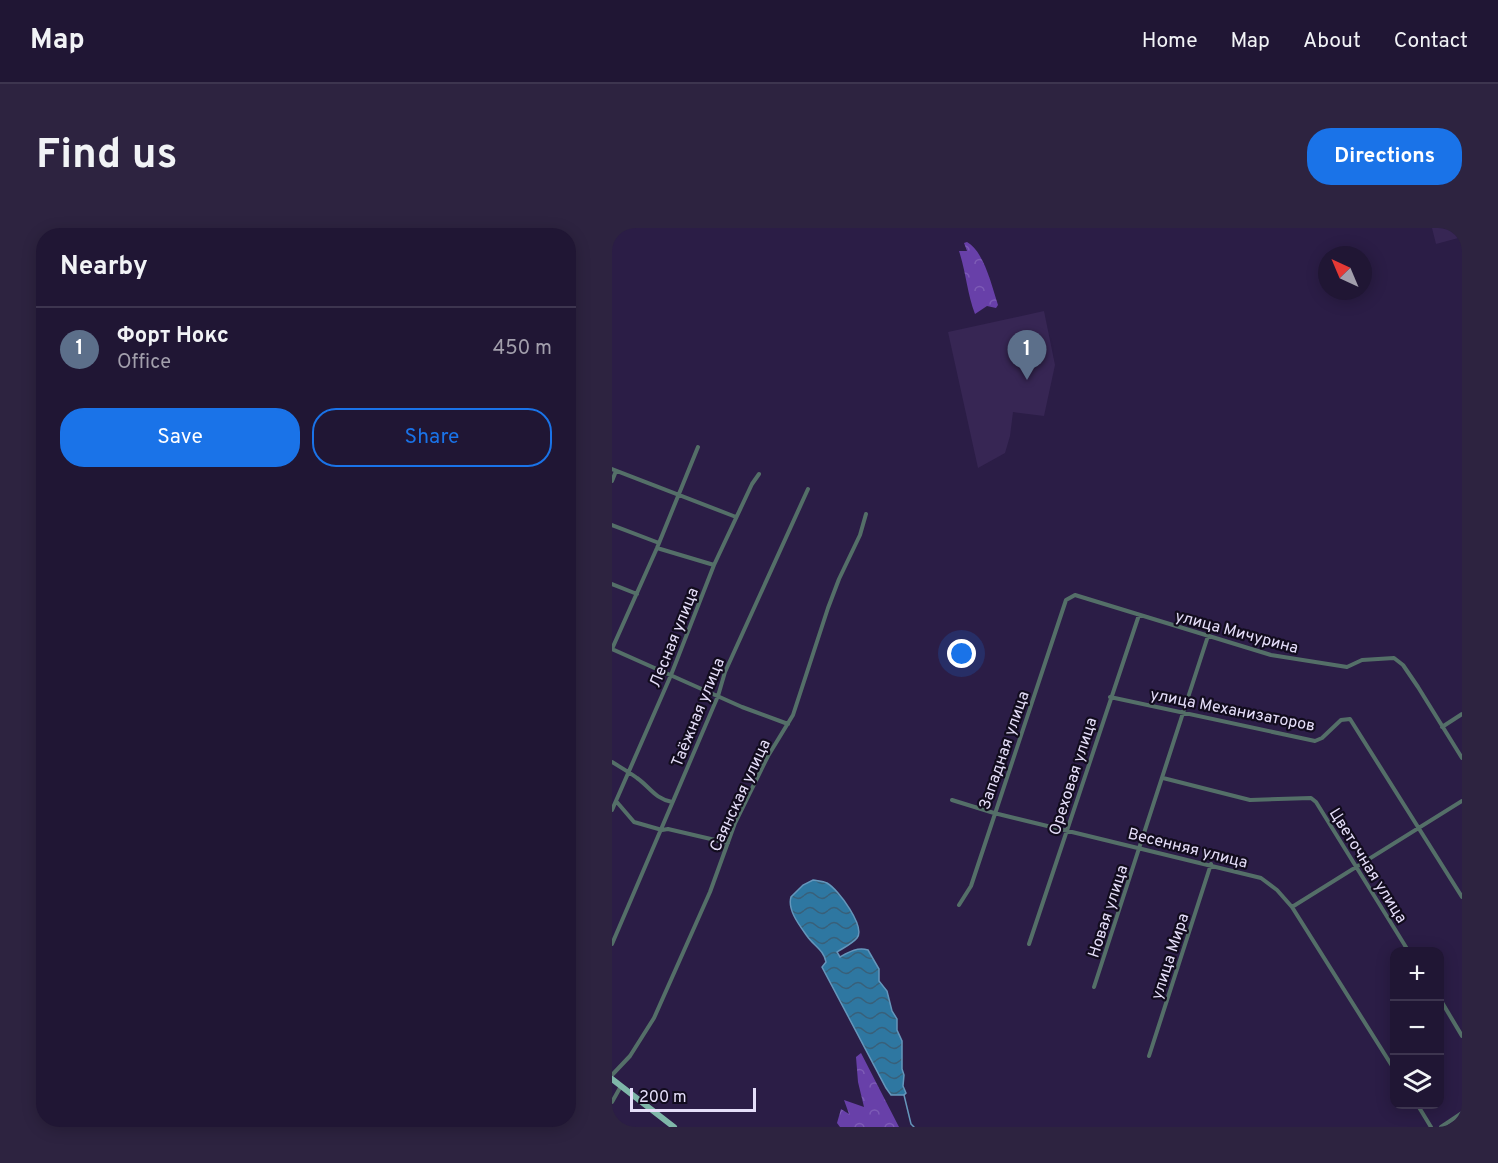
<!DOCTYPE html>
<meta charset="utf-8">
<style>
body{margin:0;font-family:Overpass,sans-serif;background:#2d2340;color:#f1f3f6}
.controls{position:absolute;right:18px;bottom:18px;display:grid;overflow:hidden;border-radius:12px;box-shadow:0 3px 15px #0003}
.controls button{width:54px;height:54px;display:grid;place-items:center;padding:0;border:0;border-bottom:2px solid #3d354f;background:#201634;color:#f1f3f6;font:30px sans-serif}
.compass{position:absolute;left:706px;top:18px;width:54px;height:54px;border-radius:50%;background:#201634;box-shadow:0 3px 15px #0003;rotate:316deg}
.scale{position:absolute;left:18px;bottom:15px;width:126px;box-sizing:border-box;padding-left:6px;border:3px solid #e5def9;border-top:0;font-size:16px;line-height:21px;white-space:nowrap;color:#e5def9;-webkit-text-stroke:4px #120c1e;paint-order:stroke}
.you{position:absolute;left:350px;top:426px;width:21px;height:21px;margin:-15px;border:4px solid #fff;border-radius:50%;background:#1a73e8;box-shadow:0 0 0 9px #1a73e833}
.badge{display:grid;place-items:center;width:39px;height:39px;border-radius:50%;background:#1a73e8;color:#fff;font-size:20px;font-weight:700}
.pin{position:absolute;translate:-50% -50px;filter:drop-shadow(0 2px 3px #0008)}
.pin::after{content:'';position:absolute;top:32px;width:21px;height:18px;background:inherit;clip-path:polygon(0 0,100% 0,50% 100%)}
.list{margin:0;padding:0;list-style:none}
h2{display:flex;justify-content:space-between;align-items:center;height:78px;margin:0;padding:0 24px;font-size:26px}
h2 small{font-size:20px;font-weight:400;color:#a29fac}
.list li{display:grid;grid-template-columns:39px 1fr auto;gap:18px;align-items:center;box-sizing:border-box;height:84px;padding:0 24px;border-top:2px solid #3d354f}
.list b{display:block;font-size:22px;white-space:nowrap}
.list p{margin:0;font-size:20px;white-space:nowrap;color:#a29fac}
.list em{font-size:20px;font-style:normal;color:#a29fac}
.actions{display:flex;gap:12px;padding:18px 24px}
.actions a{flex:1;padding:14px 0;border:2px solid #1a73e8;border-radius:24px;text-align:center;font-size:21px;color:#1a73e8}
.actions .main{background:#1a73e8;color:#fff}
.icon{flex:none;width:33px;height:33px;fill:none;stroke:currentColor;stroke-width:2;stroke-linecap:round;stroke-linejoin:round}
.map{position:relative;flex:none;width:850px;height:899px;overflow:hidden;border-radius:24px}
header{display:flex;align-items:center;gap:36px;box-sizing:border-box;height:84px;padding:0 30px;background:#201634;border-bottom:2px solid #3d354f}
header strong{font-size:28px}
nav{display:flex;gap:33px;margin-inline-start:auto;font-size:21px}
.intro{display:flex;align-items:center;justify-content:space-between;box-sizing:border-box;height:144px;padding:0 36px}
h1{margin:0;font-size:42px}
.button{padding:15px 27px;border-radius:24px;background:#1a73e8;color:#fff;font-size:21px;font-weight:700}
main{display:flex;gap:36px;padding:0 36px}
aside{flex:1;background:#201634;border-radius:24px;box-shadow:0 3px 15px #0003}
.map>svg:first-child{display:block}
</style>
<header>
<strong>Map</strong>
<nav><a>Home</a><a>Map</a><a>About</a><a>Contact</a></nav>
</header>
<div class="intro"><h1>Find us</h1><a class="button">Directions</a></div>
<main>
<aside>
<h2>Nearby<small></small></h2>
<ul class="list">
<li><span class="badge" style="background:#5c6f8a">1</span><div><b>Форт Нокс</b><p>Office</p></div><em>450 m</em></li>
</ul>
<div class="actions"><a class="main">Save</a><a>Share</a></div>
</aside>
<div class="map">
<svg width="850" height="899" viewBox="0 0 850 899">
<defs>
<pattern id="forest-crowns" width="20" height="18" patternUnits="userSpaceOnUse" patternTransform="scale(1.5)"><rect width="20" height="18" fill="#6840a9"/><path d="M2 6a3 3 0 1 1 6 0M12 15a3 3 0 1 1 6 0" fill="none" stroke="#7d5bb6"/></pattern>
<pattern id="water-waves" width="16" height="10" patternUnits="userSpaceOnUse" patternTransform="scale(1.5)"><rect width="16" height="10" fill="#2e77a1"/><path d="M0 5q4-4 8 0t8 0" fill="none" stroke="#38607a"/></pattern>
</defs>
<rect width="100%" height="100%" fill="#2b1d46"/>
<path fill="#372654" d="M820,0h30v9l-26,7z
M432,83l11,54 -11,51 -31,-4 -3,24 -5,17 -27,15 -30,-136z"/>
<path fill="url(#forest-crowns)" d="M355,14c17,9 25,45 31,63l-2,3 -9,-2 -12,8c-8,-21 -9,-42 -16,-63h8l-3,-8z
M249,825l38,74h-59l-3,-4 4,-14 8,5 -5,-14 20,7 -6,-25 -2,-25z"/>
<path fill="url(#water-waves)" stroke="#6596bb" stroke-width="1.5" d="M201,652c5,1 10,1 14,3 11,6 39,44 30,55 -5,6 -14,10 -20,14l3,5c9,-5 17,-10 28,-7l11,19v12l8,10 5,20 5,8v11l5,11v28l2,6 -1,11 3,7 -2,2h-13l-5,-7 -64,-121 4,-5c-2,-12 -13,-17 -19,-26 -7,-10 -20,-26 -16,-39l12,-12z"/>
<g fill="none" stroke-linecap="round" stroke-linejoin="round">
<path stroke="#6596bb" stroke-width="1.5" d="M292,867l7,29 3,3"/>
<path stroke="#546f68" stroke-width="4" d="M0,241l124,48
M0,253l4,-10
M0,297l47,18
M45,320l57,17
M0,356l25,10
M0,421l45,-101 41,-101
M0,421l130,58 46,17
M498,469l205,44 7,-3 19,-18 9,-1 112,178
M830,499l20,-13
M0,534c8,5 17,10 25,16 14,10 17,20 35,24
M551,550l87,22 61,-2 5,4 93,150
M340,572l42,13 267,65 16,12 15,17 102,162
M4,573l18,21 28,8 6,-1 60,14
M0,582l59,-135 43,-110 38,-81 7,-10
M347,677l12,-19 95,-286 9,-5 196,60 76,12 15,-7 32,-2 9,7 15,22 44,71
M680,679l170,-106
M0,716l106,-248 7,-24 83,-183
M417,716l110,-329
M482,759l114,-351
M828,771l22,37
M537,828l62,-192
M0,847l18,-19 24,-38 56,-126 25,-69 33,-67 25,-41 35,-107 11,-29 21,-44 6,-21
M0,874l9,-16
M805,876l14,23
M829,899l21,-14"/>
<path stroke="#7fb7a9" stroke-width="6" d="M0,851l62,48"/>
</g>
<g text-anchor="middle" stroke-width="4.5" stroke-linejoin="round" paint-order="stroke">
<g font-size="16" fill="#e5def9" stroke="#120c1e">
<text transform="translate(625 403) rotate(15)" y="6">улица Мичурина</text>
<text transform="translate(61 409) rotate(-68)" y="6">Лесная улица</text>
<text transform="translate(621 481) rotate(11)" y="6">улица Механизаторов</text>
<text transform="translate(85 484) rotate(-68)" y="6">Таёжная улица</text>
<text transform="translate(391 522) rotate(-71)" y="6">Западная улица</text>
<text transform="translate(460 548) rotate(-72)" y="6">Ореховая улица</text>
<text transform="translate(127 567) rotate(-65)" y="6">Саянская улица</text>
<text transform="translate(576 619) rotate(14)" y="6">Весенняя улица</text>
<text transform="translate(757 637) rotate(58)" y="6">Цветочная улица</text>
<text transform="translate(495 683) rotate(-72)" y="6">Новая улица</text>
<text transform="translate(557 728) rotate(-72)" y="6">улица Мира</text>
</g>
</g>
</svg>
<div class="controls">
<button>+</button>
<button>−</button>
<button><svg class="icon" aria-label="layers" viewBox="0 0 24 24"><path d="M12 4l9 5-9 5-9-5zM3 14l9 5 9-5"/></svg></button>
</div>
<svg class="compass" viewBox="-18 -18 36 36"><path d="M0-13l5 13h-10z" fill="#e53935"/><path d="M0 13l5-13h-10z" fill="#a29fac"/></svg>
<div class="scale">200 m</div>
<div class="you"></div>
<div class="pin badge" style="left:415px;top:152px;background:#5c6f8a">1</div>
</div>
</main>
